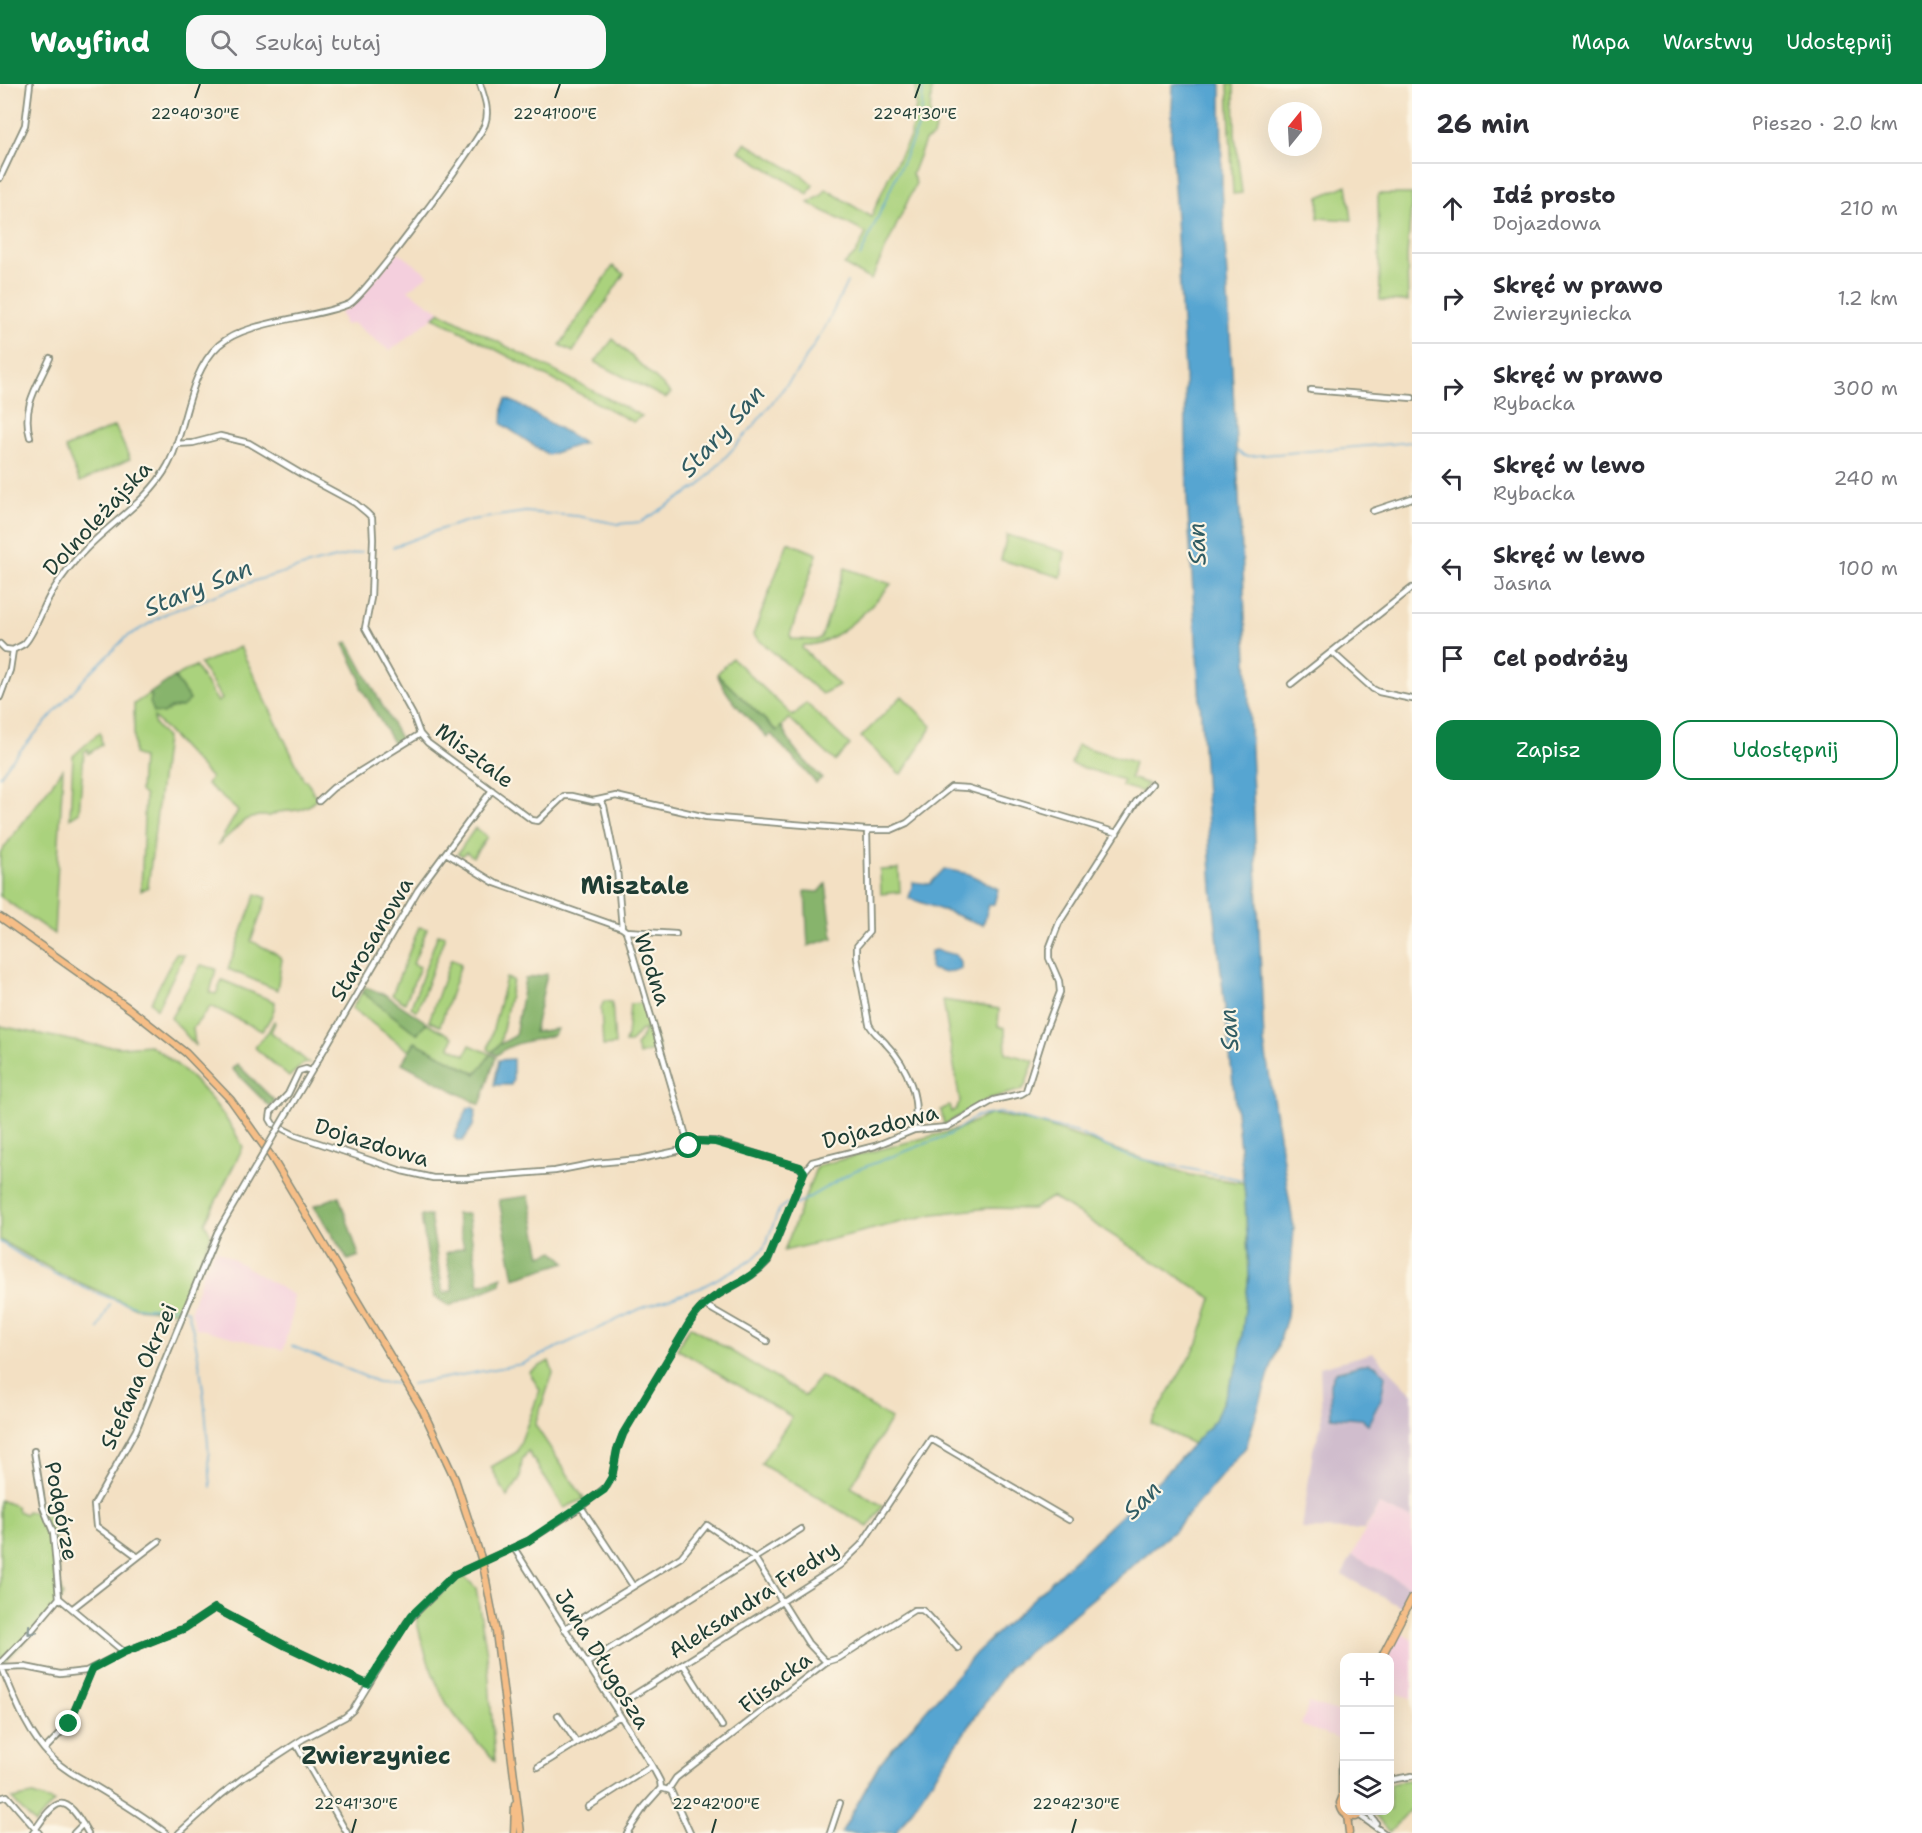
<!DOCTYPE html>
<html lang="pl">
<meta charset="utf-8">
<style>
body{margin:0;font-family:"Shantell Sans",sans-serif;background:#f7f7f7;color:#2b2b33}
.controls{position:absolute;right:18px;bottom:18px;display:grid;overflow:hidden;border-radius:12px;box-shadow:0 6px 24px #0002}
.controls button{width:54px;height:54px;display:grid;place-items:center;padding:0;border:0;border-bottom:2px solid #e1e1e2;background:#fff;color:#2b2b33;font:30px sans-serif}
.compass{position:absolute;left:1268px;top:18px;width:54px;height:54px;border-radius:50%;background:#fff;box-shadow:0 6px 24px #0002;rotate:18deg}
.stop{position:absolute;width:18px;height:18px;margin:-14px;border:4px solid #0b8043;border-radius:50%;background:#fff}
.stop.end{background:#0b8043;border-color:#fff;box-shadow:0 2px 6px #0008}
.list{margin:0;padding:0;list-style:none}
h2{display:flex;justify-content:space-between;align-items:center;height:78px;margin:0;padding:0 24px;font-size:26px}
h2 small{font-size:20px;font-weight:400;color:#7c7c81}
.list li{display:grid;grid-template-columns:39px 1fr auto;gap:18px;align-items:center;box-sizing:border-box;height:90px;padding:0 24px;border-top:2px solid #e1e1e2}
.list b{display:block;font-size:22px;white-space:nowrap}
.list p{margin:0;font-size:20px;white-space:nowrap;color:#7c7c81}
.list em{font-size:20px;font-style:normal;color:#7c7c81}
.actions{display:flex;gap:12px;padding:18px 24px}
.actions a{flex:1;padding:14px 0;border:2px solid #0b8043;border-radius:18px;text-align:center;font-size:21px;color:#0b8043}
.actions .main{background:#0b8043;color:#fff}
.icon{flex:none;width:33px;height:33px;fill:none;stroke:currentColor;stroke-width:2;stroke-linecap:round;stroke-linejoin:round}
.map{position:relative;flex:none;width:1412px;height:1749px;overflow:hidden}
header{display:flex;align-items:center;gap:36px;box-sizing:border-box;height:84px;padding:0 30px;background:#0b8043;color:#fff}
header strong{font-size:28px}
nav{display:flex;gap:33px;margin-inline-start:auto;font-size:21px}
.search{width:420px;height:54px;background:#f7f7f7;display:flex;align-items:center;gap:15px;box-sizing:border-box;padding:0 21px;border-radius:18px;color:#7c7c81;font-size:22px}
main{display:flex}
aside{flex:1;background:#fff}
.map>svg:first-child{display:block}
</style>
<header>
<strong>Wayfind</strong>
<div class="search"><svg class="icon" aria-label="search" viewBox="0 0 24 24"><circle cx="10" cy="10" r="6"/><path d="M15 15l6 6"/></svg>Szukaj tutaj</div>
<nav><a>Mapa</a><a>Warstwy</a><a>Udostępnij</a></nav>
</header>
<main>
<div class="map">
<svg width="1412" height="1749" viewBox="0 0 1412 1749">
<rect width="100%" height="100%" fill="#fcf5e5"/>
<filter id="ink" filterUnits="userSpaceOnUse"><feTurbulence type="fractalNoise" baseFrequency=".0167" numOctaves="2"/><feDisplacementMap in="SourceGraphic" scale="12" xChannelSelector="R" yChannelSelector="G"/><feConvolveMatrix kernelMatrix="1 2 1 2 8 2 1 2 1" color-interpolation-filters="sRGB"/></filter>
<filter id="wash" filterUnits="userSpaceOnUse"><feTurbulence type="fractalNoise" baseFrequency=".008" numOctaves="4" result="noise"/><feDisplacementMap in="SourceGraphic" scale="24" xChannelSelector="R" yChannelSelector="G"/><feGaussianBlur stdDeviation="1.35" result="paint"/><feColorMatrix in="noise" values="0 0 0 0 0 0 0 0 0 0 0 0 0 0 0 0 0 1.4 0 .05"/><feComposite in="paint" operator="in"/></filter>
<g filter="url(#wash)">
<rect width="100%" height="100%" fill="#f3e0c3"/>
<path fill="#f4cfdd" d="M398,168l31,23 -21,15 32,22 -50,39 -37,-28 -8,2 -5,-13 11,-5z
M216,1165l77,46v17l-10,38 -87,-22 -5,-18 13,-41z
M1379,1421l33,14v69l-60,-33z
M1400,1549l12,6v60l-22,-8v-33l-4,-1z
M1309,1619l35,11v27l-43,-16z"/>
<path fill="#d0bdcd" d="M1373,1269l39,40v126l-33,-14 -15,25 -62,-1 11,-80 9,-25 -2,-57z
M1352,1471l60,33 -9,20 -61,-33z"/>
<path fill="#aad27d" stroke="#648858" stroke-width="1.5" d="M916,0h16l-2,31 7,6 -4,16 -8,4 -13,33 4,9 -45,97 -27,-15 12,-12 10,-20 -58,-30 14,-8 4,-6 45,28 18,-41 21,-39 6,-31z
M1228,0h6l1,50 7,59 -9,1z
M745,59l58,33 10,9 -5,9 -69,-43z
M1347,101l5,35 -34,-2 1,-21z
M1378,110h34l-5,62 1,45 -28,-1z
M613,182l11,8 -51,78 -13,-7z
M440,228l202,104 -9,6 -199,-105z
M613,255l58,54 -6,5 -70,-36z
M115,342l15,33 -50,23 -15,-34z
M1007,451l58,17 -4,25 -60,-17z
M788,458l29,12 -27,81 2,4 24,1 5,-2 24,-70 46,16c-18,22 -59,64 -88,61l-1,3 37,37 -17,9 -69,-59z
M240,563l64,133h2l11,18 -7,7 -11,5 -21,2 -8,4h-12l-13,4 -27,25 20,-34 -31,-27 4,-6 -57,-61v6l12,15 -18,149 -7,4 4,-95 -5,-5 2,-33 -8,-4v-50l15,-10 18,18 4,-4 19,-8 -16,-23 21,-11 23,36 4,-3 -22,-35z
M732,574l61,58 13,-13 44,42 -15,16 -46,-43 -12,13 -60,-57z
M902,612l30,30 -30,48 -3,-1 -38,-36z
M100,648l2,13 -14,9v-5l-4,3 -5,60 -9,6 3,-62z
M1077,661l57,17 -4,16 18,6 -6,8 -20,-6 1,-6 -52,-16z
M63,685l-9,165 -54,-38v-43z
M475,744l12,9 -14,20 -7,-5 -4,4 -4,-3z
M899,785l1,23 -19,2 -1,-24z
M256,810l11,4 -16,43 24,12 7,6 -5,31 -49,-21z
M419,843l8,2 -14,35 7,3 -15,36 -13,-8z
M438,850l7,2 -28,75 -6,-4z
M176,869l8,2 -27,54 -6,-7z
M451,875l10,5 -21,62 -11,-5z
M201,881l15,4 -6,24 6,1 6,-14 53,22c0,11 -7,21 -13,29l-51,-25 -18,22 2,17 -24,-27z
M506,894l7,2 -13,64 -8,8 -4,-3z
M362,908l55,42 10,-11 26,14 -3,10 15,8 5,-10 21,9 -14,20 -62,-32 -6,9 -57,-43z
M943,916l56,9 -1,17 7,2 1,25 28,8 -9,25 -4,4 -33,9 -44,26 -3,-15 8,-5 2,7 5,-3 4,-7z
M604,917l8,1 3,43 -12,1 -2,-38z
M644,919l15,46 -20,6 -3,-9 10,-17 -6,2 -10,12h-5l2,-7 3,-32z
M274,937l1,2 -4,9 38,31 -6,1 -14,13 -35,-30 14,-15z
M0,942l94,19 27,2 29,-2c40,26 71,60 93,102l-38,76 6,12 -32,77 -43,-4 -78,-35 -58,-33z
M991,1030l47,9 152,52 54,8 5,91 -10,88 -24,58 -22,24 -42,-21 47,-80 14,-45 -160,-101 -19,12 -44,-1 -55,6 -150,37 33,-85 141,-37z
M690,1242l115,70 15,-20 71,43 -40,68 32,19 -15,21 -107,-63 31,-47 -115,-68z
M549,1277l4,12 -18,52 49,74 -20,9 -36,-57 -6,9 -2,19 -13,18 -16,-30 26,-15 23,-62 -11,-18z
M0,1416l16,6 2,5 7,3 2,-3 22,4 5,14 7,62 2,4c-12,24 -44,52 -63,71z
M462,1490l14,14 11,66 8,107c-16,-18 -35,-36 -48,-57 -13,-22 -26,-61 -31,-87z
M1412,1695v29l-23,24 -18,-21 19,-1v-26z
M33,1711l21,7 -19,22 -23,-25z"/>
<path fill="#87b46c" stroke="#537850" stroke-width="1.5" d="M348,558l54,100 -7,4 -34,-59 -1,-10 -16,-33z
M717,590l59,57 6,-5c8,22 24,36 40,52l-6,5 -45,-49 -4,3c-18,-18 -40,-38 -50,-63z
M174,593l16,23 -8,7 -11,1 -8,6 -9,-2 -4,-10 2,-6 -3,-2z
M826,800l7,54 -25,8 -3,-55 14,1z
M547,890l-13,58 23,-3 -3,6c-19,6 -42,6 -57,20l-5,-3 8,-8 15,-8 10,-57z
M365,903l19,7 43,29 -10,11 -55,-42z
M415,958l61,32 15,-20 5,3 -16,48 -78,-42z
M237,980l38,37 -5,6 -38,-38z
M339,1112l20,60 -11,4 -34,-54z
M529,1112l12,60 13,-5 12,11 -52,16 -15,-78z
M456,1130h12l11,71 23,-8 -1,7 -52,22 -15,-10 -13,-80h9l13,77 10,-2 -7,-38 18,-6z"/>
<path fill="#57a5d1" stroke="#3b7182" stroke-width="1.5" d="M1173,0h48l1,102 21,384 21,472 30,187 -7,88 -41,130 -72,84 -166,138 -112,164h-55l39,-70 96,-110 194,-184 45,-49 24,-58 10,-88 -4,-79 -33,-307 -25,-390 -2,-124 -14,-240z
M506,315l10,4 68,40 -36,12 -46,-31 1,-18z
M944,785l25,5 29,15 -4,15 -5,1 -6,20 -74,-27 4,-16 17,2z
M935,866l21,5 5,8v6l-16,4 -15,-4 1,-18z
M513,975v20l-2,6h-17l5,-25z
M472,1023l4,3 -3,16 -10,15 -6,-1 -3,-3 14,-29z
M1369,1279l8,3 8,9 -4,24 -13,25 -6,-5 -31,-2 -1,-33 5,-12z"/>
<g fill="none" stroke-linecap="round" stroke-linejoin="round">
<path stroke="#57a5d1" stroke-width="1.5" d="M860,173l61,-136 2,-37
M1237,367l8,5h7l160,-14
M393,463l45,-17 33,-10 54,-8 52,4 41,8 23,-2 58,-36 52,-57 48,-60 29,-47 19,-40
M0,692l10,-14 76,-85 39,-39 42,-25 87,-32 65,-19 43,-10
M796,1121l58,-34 97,-37 26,-18 23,-3 78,20 49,23 116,24
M0,1158c41,27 87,50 134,64 18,6 38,-3 54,5 16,57 19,118 23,177
M98,1245l12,-25
M292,1262l86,36 25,2
M411,1300l111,-20 122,-57 56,-19 52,-28 12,-12 15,-38 8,-7"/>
</g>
</g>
<g filter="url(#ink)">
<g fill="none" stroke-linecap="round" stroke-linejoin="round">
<defs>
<path id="minor" d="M0,94l25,-53 5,-41
M1311,306l101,8
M30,353c-9,-30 8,-52 20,-79
M176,360l17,-1 27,-7 29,7 54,32 52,28 12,10 5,5 1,21 -2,59 -6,30 48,87 7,19 8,9 104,77 6,1 26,-25h7l22,5 23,-5 90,21 161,13h24l16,-7 44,-36 17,1 149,45
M1373,427l39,-13
M0,560l5,5 8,1c3,-2 8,-4 11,-6 10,-9 20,-40 28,-52 9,-15 22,-31 34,-43 27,-28 63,-49 82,-84 19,-36 19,-91 51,-120 28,-25 95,-26 130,-41 15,-7 128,-159 136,-180 5,-13 -1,-28 -5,-40
M1332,568l41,37 6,3 33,7
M1291,600l121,-96
M0,613l10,-27 3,-20
M600,716l4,6 13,63 5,59 4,3 63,215
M319,717l14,-13 87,-54
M867,746l2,102 -12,14v12l12,66c4,9 12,13 18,21 20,20 36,58 25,85
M446,769l49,30 127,45
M626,847l50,3
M311,987l-5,-2 -7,2 -11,23 -17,18 -1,7 3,5 22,11 107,36 31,7h35l87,-7 41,-8 44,-4 37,-8 21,-10h17l84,26 5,5 8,-10 63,-16 39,-16 33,-3 47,-27 27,-6 5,-3 18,-57 16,-42 -1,-11 -10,-23v-9l10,-26 77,-121 16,-18
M288,1027l130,-221 74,-100
M703,1220l64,37
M581,1423l52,79
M514,1464l138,218 8,15 1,7
M138,1473l21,-16
M59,1514l65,54
M73,1524l65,-51 -42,-31 -2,-21 42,-75 81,-197 24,-41
M564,1545l117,-72 26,-32 47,32 54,86 18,19
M0,1579l32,-33 27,-32 -6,-66 -10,-25 -9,-56
M587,1579l214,-134
M683,1580l39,62
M0,1584l25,-1 35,7 26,-3 38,-19 61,-24 30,-20 71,38 81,38
M2,1584c13,31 25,65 49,89 12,12 27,20 42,28 25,15 50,30 73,48
M615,1623l225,-142 21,-20 70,-106 138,81
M558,1631l19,28
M296,1660l51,89
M45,1665l24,-25 23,-55
M538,1683l82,-51
M1390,1696l22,-4
M661,1704l7,2 8,-12 150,-116 13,-4 75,-48h8l5,4 31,34
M668,1706l3,1 19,42
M0,1714l7,-2 32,37
M588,1723l64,-41
M1367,1726l9,13
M1360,1732l24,17
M33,1749c24,-37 32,-41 55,0
M74,1749l9,-9
M179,1749l42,-38 22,-17 60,-39 42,-22 8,-7 54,-88 47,-47 74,-34 53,-34 26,-21 5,-9 5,-27 6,-16 67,-112c23,-35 54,-34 78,-61l36,-89
M627,1749l18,-27 16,-18
M830,1749l10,-30"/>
<path id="major" d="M0,833l130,92 56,44 45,47 40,56 152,255 32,68 25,76
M484,1486l12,62 25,201
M1381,1574l31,-60
M1344,1709l-4,10c1,10 7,14 16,14l10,-7
M1342,1711v-25l2,-15
M1347,1731l2,18
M514,1749l1,-28"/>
</defs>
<use href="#minor" stroke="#898e7c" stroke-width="8"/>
<use href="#major" stroke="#898e7c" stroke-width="9"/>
<use href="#minor" stroke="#fff" stroke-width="4.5"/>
<use href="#major" stroke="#f6be87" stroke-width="6"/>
<defs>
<path id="minor-bridge" d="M241,1108l47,-81"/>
<path id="major-bridge" d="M480,1471l4,15"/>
</defs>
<use href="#minor-bridge" stroke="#898e7c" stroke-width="8" stroke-linecap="butt"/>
<use href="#major-bridge" stroke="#898e7c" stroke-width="9" stroke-linecap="butt"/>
<use href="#minor-bridge" stroke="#fff" stroke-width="4.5"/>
<use href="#major-bridge" stroke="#f6be87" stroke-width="6"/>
</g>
<defs><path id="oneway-chevron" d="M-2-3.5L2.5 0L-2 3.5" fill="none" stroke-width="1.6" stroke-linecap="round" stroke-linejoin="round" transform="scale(1.5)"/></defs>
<use stroke="#8f9e9a" href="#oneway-chevron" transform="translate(31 1547) rotate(133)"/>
</g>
<g fill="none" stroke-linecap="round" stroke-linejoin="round" filter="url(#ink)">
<path stroke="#0b8043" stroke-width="8" d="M69,1640l23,-55 32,-17 61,-24 30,-20 71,38 81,38 45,-69 42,-40 74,-34 76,-51 8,-13 5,-27 6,-16 67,-112c23,-35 54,-34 78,-62l36,-88 -4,-5 -85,-25 -17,-1 -9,5"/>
</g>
<path fill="none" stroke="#1f3d34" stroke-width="2" d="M195,14l5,-14M555,14l5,-14M915,14l5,-14M352,1749l4,-14M712,1749l4,-14M1072,1749l4,-14"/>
<g text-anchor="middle" stroke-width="4.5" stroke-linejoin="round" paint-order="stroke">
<g font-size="22" fill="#1f3d34" stroke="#fcf5e5">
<text transform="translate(97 434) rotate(-47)" y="8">Dolnoleżajska</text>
<text transform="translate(475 671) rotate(37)" y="8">Misztale</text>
<text transform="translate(371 855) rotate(-59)" y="8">Starosanowa</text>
<text transform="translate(653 885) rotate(72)" y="8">Wodna</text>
<text transform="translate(880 1042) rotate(-15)" y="8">Dojazdowa</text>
<text transform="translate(372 1058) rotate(17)" y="8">Dojazdowa</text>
<text transform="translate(138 1292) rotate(-66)" y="8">Stefana Okrzei</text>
<text transform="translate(62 1427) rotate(79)" y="8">Podgórze</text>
<text transform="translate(753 1515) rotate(-33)" y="8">Aleksandra Fredry</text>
<text transform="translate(603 1575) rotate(58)" y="8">Jana Długosza</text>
<text transform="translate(775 1598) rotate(-38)" y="8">Flisacka</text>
</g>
<g font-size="24" font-style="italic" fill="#305c63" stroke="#fcf5e5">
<text transform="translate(722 347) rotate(-48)" y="8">Stary San</text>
<text transform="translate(1197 460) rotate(-92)" y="8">San</text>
<text transform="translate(198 504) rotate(-22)" y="8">Stary San</text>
<text transform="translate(1229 946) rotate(-94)" y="8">San</text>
<text transform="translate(1142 1416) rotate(-45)" y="8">San</text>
</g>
<g font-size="24" font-weight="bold" fill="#1f3d34" stroke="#fcf5e5">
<text x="635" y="810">Misztale</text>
<text x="376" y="1680">Zwierzyniec</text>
</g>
</g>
<g font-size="15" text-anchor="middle" fill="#1f3d34" stroke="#fcf5e5" stroke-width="4.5" stroke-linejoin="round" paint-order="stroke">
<text x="195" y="35">22°40'30"E</text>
<text x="555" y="35">22°41'00"E</text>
<text x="915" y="35">22°41'30"E</text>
<text x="356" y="1725">22°41'30"E</text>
<text x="716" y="1725">22°42'00"E</text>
<text x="1076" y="1725">22°42'30"E</text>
</g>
</svg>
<div class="controls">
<button>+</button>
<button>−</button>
<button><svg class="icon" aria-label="layers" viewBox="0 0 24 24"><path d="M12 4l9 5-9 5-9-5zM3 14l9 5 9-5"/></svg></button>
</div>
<svg class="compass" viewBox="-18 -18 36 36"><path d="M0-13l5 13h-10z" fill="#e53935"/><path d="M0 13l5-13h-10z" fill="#7c7c81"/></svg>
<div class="stop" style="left:689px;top:1062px"></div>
<div class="stop end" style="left:69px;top:1640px"></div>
</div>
<aside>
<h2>26 min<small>Pieszo · 2.0 km</small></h2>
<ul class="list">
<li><svg class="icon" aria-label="ahead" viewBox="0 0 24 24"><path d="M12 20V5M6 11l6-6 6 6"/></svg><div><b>Idź prosto</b><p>Dojazdowa</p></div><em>210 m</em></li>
<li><svg class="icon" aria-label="right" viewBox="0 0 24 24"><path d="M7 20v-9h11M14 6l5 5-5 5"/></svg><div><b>Skręć w prawo</b><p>Zwierzyniecka</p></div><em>1.2 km</em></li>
<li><svg class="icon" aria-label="right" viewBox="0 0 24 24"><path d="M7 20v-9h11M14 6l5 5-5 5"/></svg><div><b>Skręć w prawo</b><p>Rybacka</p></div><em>300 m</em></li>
<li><svg class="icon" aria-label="left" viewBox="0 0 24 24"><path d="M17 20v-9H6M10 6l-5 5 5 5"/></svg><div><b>Skręć w lewo</b><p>Rybacka</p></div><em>240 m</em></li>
<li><svg class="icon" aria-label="left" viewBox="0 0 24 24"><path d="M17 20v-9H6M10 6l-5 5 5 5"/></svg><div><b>Skręć w lewo</b><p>Jasna</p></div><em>100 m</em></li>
<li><svg class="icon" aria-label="arrive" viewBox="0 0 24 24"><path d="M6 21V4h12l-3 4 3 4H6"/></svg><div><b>Cel podróży</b></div></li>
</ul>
<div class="actions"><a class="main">Zapisz</a><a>Udostępnij</a></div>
</aside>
</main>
